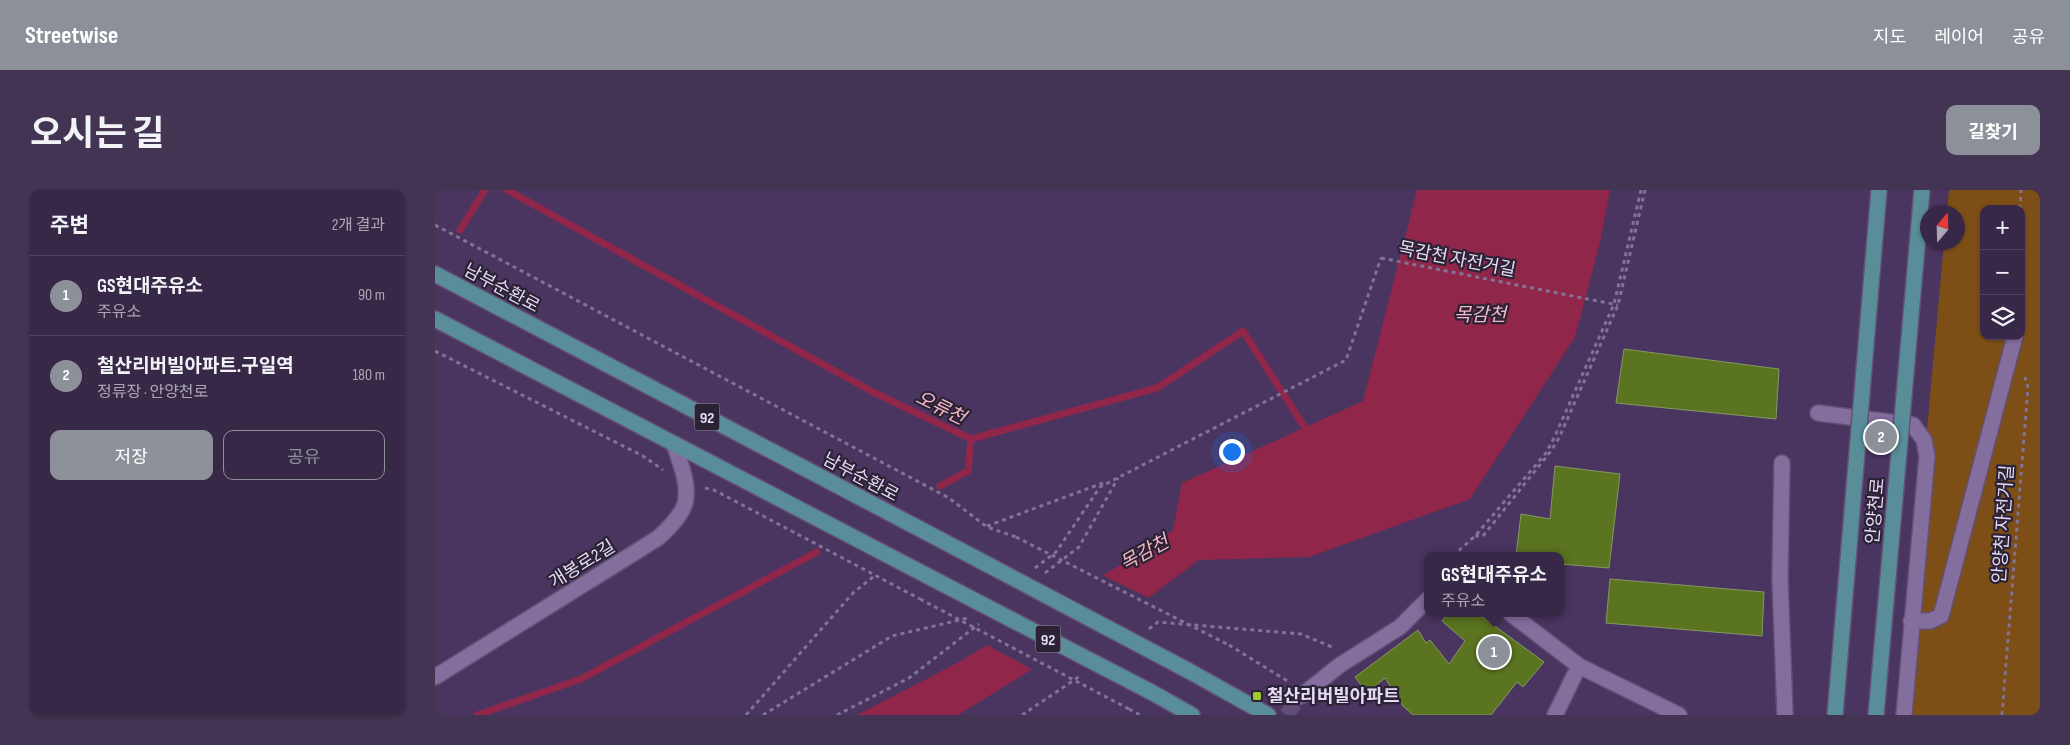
<!DOCTYPE html>
<html lang="ko">
<meta charset="utf-8">
<style>
body{margin:0;font-family:"Sofia Sans Condensed","Noto Sans KR",sans-serif;background:#423452;color:#f1f3f6}
.controls{position:absolute;right:15px;top:15px;display:grid;overflow:hidden;border-radius:10px;box-shadow:0 1px 4px #0004}
.controls button{width:45px;height:45px;display:grid;place-items:center;padding:0;border:0;border-bottom:1px solid #514460;background:#372848;color:#f1f3f6;font:25px sans-serif}
.compass{position:absolute;left:1485px;top:15px;width:45px;height:45px;border-radius:50%;background:#372848;box-shadow:0 1px 4px #0004;rotate:19deg}
.you{position:absolute;left:796px;top:261px;width:18px;height:18px;margin:-12px;border:4px solid #fff;border-radius:50%;background:#1a73e8;box-shadow:0 0 0 8px #1a73e833}
.badge{display:grid;place-items:center;width:32px;height:32px;border-radius:50%;background:#8c9099;color:#fff;font-size:16px;font-weight:700}
.pin{position:absolute;translate:-50% -50%;border:2px solid #fff;box-shadow:0 1px 5px #0006}
.popup{position:absolute;left:989px;top:362px;width:140px;height:65px;box-sizing:border-box;display:grid;place-content:center;border-radius:10px;background:#372848;filter:drop-shadow(0 1px 4px #0005);font-size:16px;white-space:nowrap;color:#aaa6b4}
.popup b{font-size:19px;color:#f1f3f6}
.popup::after{content:'';position:absolute;left:50%;top:100%;margin-left:-10px;border:10px solid transparent;border-top-color:#372848}
.list{margin:0;padding:0;list-style:none}
h2{display:flex;justify-content:space-between;align-items:center;height:65px;margin:0;padding:0 20px;font-size:21px}
h2 small{font-size:16px;font-weight:400;color:#aaa6b4}
.list li{display:grid;grid-template-columns:32px 1fr auto;gap:15px;align-items:center;box-sizing:border-box;height:80px;padding:0 20px;border-top:1px solid #514460}
.list b{display:block;font-size:19px;white-space:nowrap}
.list p{margin:0;font-size:16px;white-space:nowrap;color:#aaa6b4}
.list em{font-size:16px;font-style:normal;color:#aaa6b4}
.actions{display:flex;gap:10px;padding:15px 20px}
.actions a{flex:1;padding:11px 0;border:1px solid #8c9099;border-radius:10px;text-align:center;font-size:18px;color:#8c9099}
.actions .main{background:#8c9099;color:#fff}
.icon{flex:none;width:28px;height:28px;fill:none;stroke:currentColor;stroke-width:2;stroke-linecap:round;stroke-linejoin:round}
.map{position:relative;flex:none;width:1605px;height:525px;overflow:hidden;border-radius:10px}
header{display:flex;align-items:center;gap:30px;box-sizing:border-box;height:70px;padding:0 25px;background:#8c9099;color:#fff}
header strong{font-size:24px}
nav{display:flex;gap:28px;margin-inline-start:auto;font-size:18px}
.intro{display:flex;align-items:center;justify-content:space-between;box-sizing:border-box;height:120px;padding:0 30px}
h1{margin:0;font-size:35px}
.button{padding:12px 22px;border-radius:10px;background:#8c9099;color:#fff;font-size:18px;font-weight:700}
main{display:flex;gap:30px;padding:0 30px}
aside{flex:1;background:#372848;border-radius:10px;box-shadow:0 1px 4px #0004}
.map>svg:first-child{display:block}
</style>
<header>
<strong>Streetwise</strong>
<nav><a>지도</a><a>레이어</a><a>공유</a></nav>
</header>
<div class="intro"><h1>오시는 길</h1><a class="button">길찾기</a></div>
<main>
<aside>
<h2>주변<small>2개 결과</small></h2>
<ul class="list">
<li><span class="badge">1</span><div><b>GS현대주유소</b><p>주유소</p></div><em>90 m</em></li>
<li><span class="badge">2</span><div><b>철산리버빌아파트.구일역</b><p>정류장 · 안양천로</p></div><em>180 m</em></li>
</ul>
<div class="actions"><a class="main">저장</a><a>공유</a></div>
</aside>
<div class="map">
<svg width="1605" height="525" viewBox="0 0 1605 525">
<rect width="100%" height="100%" fill="#493560"/>
<path fill="#7e4e17" fill-rule="evenodd" d="M1514,0h91v525h-139l43,-472 13,-1v-30h-10zM1549,19h37v127h-37z"/>
<path fill="#90274a" d="M982,0h193l-10,52 -25,95 -105,162 -161,58 -110,3 -48,36 -193,119h-101l102,-53 168,-101 46,-31 9,-47 181,-82z"/>
<path fill="#493560" d="M665,384l51,25 -116,72 -50,-27z"/>
<g fill="none" stroke-linecap="round" stroke-linejoin="round">
<path stroke="#90274a" stroke-width="7" d="M72,0l366,202 98,47 186,-51 86,-57 66,103
M25,40l25,-40
M505,296l28,-15 3,-32
M42,525l104,-36 236,-127"/>
</g>
<path fill="#5b7420" stroke="#869865" d="M1189,159l155,20 -3,50 -160,-16z
M1120,276l65,8 -11,94 -49,-4v-8h-44l5,-42 29,5z
M1175,389l154,13 -2,44 -156,-13z
M1013,423h29l67,49 -21,25 -6,-5 -26,33h-78l-10,-9 -18,-28 -18,15 -12,-16 63,-47 8,13 4,-3 19,24 16,-23 -23,-20z"/>
<g fill="none" stroke-linecap="round" stroke-linejoin="round">
<path stroke="#604e76" stroke-width="15" stroke-dasharray="15 8" stroke-linecap="butt" d="M851,525l15,-19"/>
<defs>
<path id="minor" d="M1383,223l95,12 11,15 3,16 -23,259
M1347,273l-2,115 5,137
M1075,423l69,53 -24,49
M1476,431h19l11,-5 74,-280
M1144,476l100,49
M0,487l223,-139c10,-9 28,-26 28,-41 2,-17 -7,-37 -12,-53
M866,506l39,-31 60,-38 28,-28"/>
<path id="major" d="M0,84l544,286
M0,129l508,265
M754,481l79,44
M718,503l39,22"/>
</defs>
<use href="#minor" stroke="#635175" stroke-width="18"/>
<use href="#major" stroke="#635175" stroke-width="18"/>
<path stroke="#827297" stroke-width="3" stroke-dasharray="4 4" stroke-linecap="butt" d="M1585,19l1,-19
M0,35l514,273 38,29 29,10
M0,161l208,105 20,14
M270,298l9,2 206,109
M552,336l116,-43
M1040,346h8l68,-85 8,-13 59,-133 27,-115
M1018,366l22,-20 71,-83 8,-15 60,-134 27,-114
M600,378l21,-16 44,-65 246,-127 35,-102
M610,383l34,-26 39,-69
M714,439l9,-7 143,12 31,13
M794,455l60,37
M694,519l11,6
M311,525l107,-122 21,-17
M328,525l129,-79 76,-18
M402,525l72,-37 70,-54
M587,525l58,-39
M1567,525l26,-328 -3,-10"/>
<use href="#minor" stroke="#836e9e" stroke-width="15"/>
<use href="#major" stroke="#588d99" stroke-width="15"/>
<defs>
<path id="major-bridge" d="M544,370l210,111
M508,394l210,109
M1400,525l44,-525
M1441,525l46,-525"/>
</defs>
<use href="#major-bridge" stroke="#635175" stroke-width="18" stroke-linecap="butt"/>
<path stroke="#827297" stroke-width="3" stroke-dasharray="4 4" stroke-linecap="butt" d="M946,68l237,47
M581,347l213,108
M485,409l209,110"/>
<use href="#major-bridge" stroke="#588d99" stroke-width="15"/>
</g>
<rect fill="#9eca2e" stroke="#2b2236" stroke-width="2" x="817" y="501" width="10" height="10" rx="2.5"/>
<g text-anchor="middle" stroke-width="4.5" stroke-linejoin="round" paint-order="stroke">
<g fill="#2b2236" stroke="#ada3bb" stroke-width="1">
<rect x="259.5" y="213.5" width="25" height="27" rx="4"/>
<rect x="600.5" y="435.5" width="25" height="27" rx="4"/>
</g>
<g font-size="16" font-weight="bold" fill="#e5daf4">
<text x="272" y="233">92</text>
<text x="613" y="455">92</text>
</g>
<g font-size="18" fill="#e5daf4" stroke="#2b2236">
<text transform="translate(1022 69) rotate(11)" y="6">목감천 자전거길</text>
<text transform="translate(67 98) rotate(28)" y="6">남부순환로</text>
<text transform="translate(426 287) rotate(28)" y="6">남부순환로</text>
<text transform="translate(1440 321) rotate(-85)" y="6">안양천로</text>
<text transform="translate(1568 334) rotate(-86)" y="6">안양천 자전거길</text>
<text transform="translate(147 374) rotate(-32)" y="6">개봉로2길</text>
</g>
<g font-size="18" font-weight="bold" fill="#e5daf4" stroke="#2b2236" text-anchor="start">
<text x="832" y="512">철산리버빌아파트</text>
</g>
<g font-size="19" font-style="italic" fill="#f3b9c5" stroke="#2b2236">
<text x="1045" y="131">목감천</text>
<text transform="translate(506 217) rotate(26)" y="7">오류천</text>
<text transform="translate(709 362) rotate(-29)" y="7">목감천</text>
</g>
</g>
</svg>
<div class="controls">
<button>+</button>
<button>−</button>
<button><svg class="icon" aria-label="layers" viewBox="0 0 24 24"><path d="M12 4l9 5-9 5-9-5zM3 14l9 5 9-5"/></svg></button>
</div>
<svg class="compass" viewBox="-18 -18 36 36"><path d="M0-13l5 13h-10z" fill="#e53935"/><path d="M0 13l5-13h-10z" fill="#aaa6b4"/></svg>
<div class="you"></div>
<div class="pin badge" style="left:1059px;top:462px">1</div>
<div class="popup"><b>GS현대주유소</b>주유소</div>
<div class="pin badge" style="left:1446px;top:247px">2</div>
</div>
</main>
